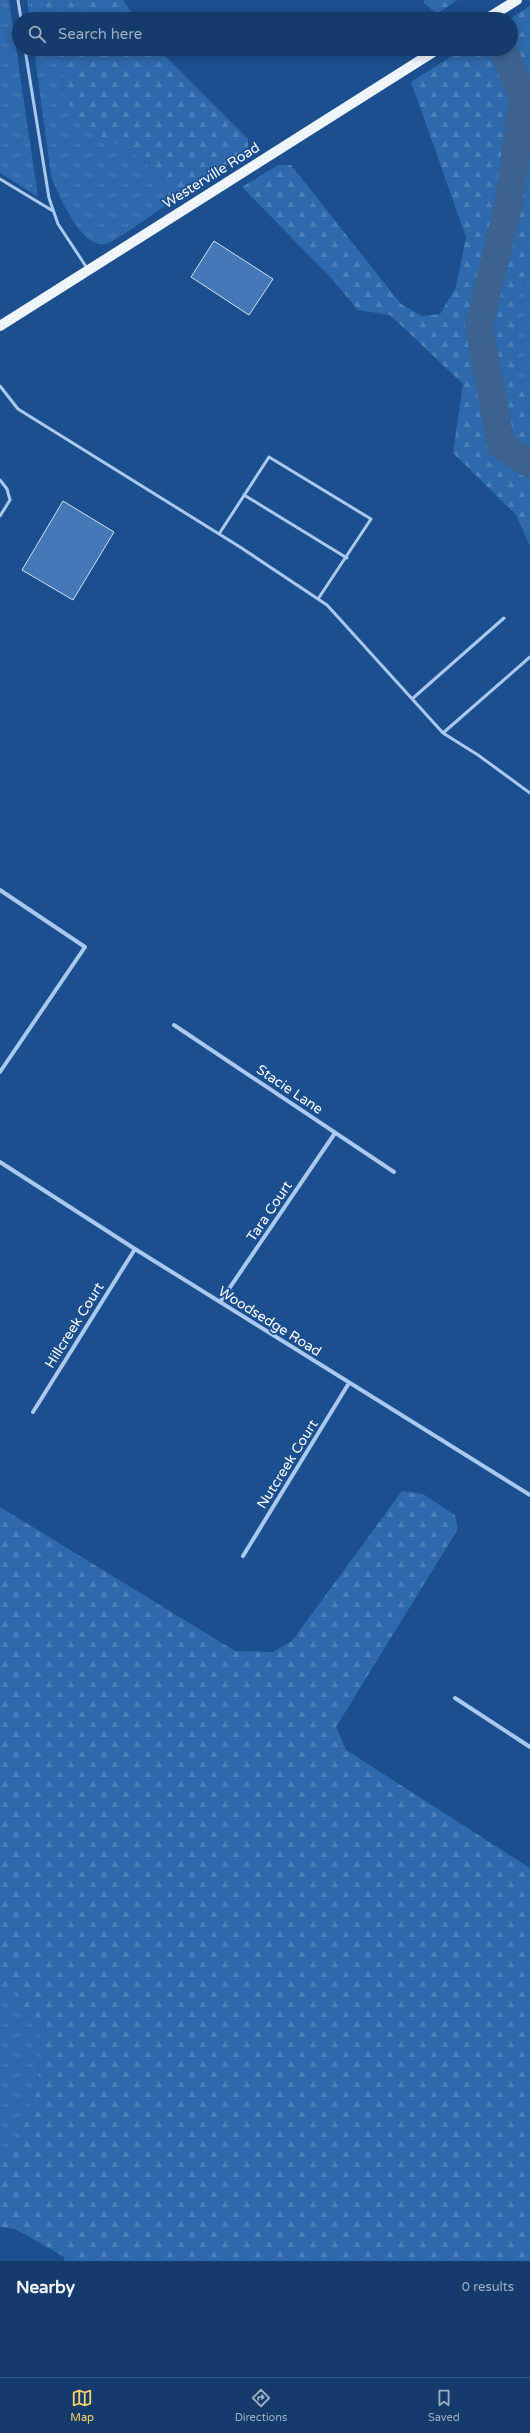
<!DOCTYPE html>
<style>
body{margin:0;font-family:"Varela Round",sans-serif;background:#1d4271;color:#f1f3f6}
.list{margin:0;padding:0;list-style:none}
h2{display:flex;justify-content:space-between;align-items:center;height:52px;margin:0;padding:0 16px;font-size:17px}
h2 small{font-size:13px;font-weight:400;color:#9dadc1}
.icon{flex:none;width:22px;height:22px;fill:none;stroke:currentColor;stroke-width:2;stroke-linecap:round;stroke-linejoin:round}
.map{position:relative;flex:none;width:530px;height:2261px;overflow:hidden}
.search{position:absolute;background:#143b6b;box-shadow:0 2px 10px #0003;left:12px;right:12px;top:12px;height:44px;display:flex;align-items:center;gap:10px;box-sizing:border-box;padding:0 14px;border-radius:22px;color:#9dadc1;font-size:15px}
.sheet{height:116px;background:#143b6b}
nav{display:flex;justify-content:space-around;align-items:center;box-sizing:border-box;height:56px;border-top:1px solid #33557e;background:#143b6b;font-size:11px;color:#9dadc1}
nav a{display:grid;justify-items:center;gap:2px}
nav .on{color:#ffd166}
.map>svg:first-child{display:block}
</style>
<div class="map">
<svg width="530" height="2261" viewBox="0 0 530 2261">
<defs>
<pattern id="grass-tufts" width="24" height="20" patternUnits="userSpaceOnUse"><rect width="24" height="20" fill="#2e69ad"/><path d="M3 7l-1-3M5 7V3M7 7l1-3M15 17l-1-3M17 17v-4M19 17l1-3" fill="none" stroke="#4d80b9"/></pattern>
<pattern id="forest-firs" width="22" height="20" patternUnits="userSpaceOnUse"><rect width="22" height="20" fill="#2e69ad"/><path d="M5 1l3.5 6h-7zM16 11l3.5 6h-7z" fill="#4d80b9"/></pattern>
</defs>
<rect width="100%" height="100%" fill="#1b4f8f"/>
<path fill="url(#grass-tufts)" d="M0,0h9l29,197 -38,-24z
M27,0h16l7,19h-20z
M34,49h25l5,45 35,42 33,15 31,28 8,23c-13,8 -54,39 -65,42 -25,5 -48,-50 -55,-68z
M530,262v150l-12,-33 -2,-71z
M0,1982l15,12 26,38 -3,56 -22,50 -16,22z"/>
<path fill="url(#forest-firs)" d="M43,0h80l13,19h-86z
M424,0h33l-20,14 -13,-11z
M530,6v256l-14,46 2,71 12,33v134l-14,-31 -63,-62 10,-69 -73,-69 -32,-5 -26,-31 -90,-92 36,-22h13l110,139 21,12 18,-2 16,-27 10,-50 -55,-155 52,-33h48l-1,-30z
M59,49h99l90,90v12l-77,51 -8,-23 -31,-28 -33,-15 -21,-15 -14,-27z
M402,1491l21,3 32,21 3,14 -122,198 10,23 184,118v393h-465l-2,-5 -48,-27 -15,-2v-67l16,-22 22,-50 3,-56 -26,-38 -15,-12v-475l235,144 38,1 19,-11z"/>
<g fill="none" stroke-linecap="round" stroke-linejoin="round">
<path stroke="#3c6290" stroke-width="28" d="M503,49l20,48 -14,105 -30,124 22,119 29,19"/>
</g>
<path fill="#4478b7" stroke="#cfe3fa" d="M214,241l59,38 -24,36 -58,-38z
M63,501l51,31 -41,68 -51,-30z"/>
<g fill="none" stroke-linecap="round" stroke-linejoin="round">
<path stroke="#a9c9ee" stroke-width="3" d="M18,0l3,19
M25,49l24,149 9,26 29,44
M0,179l53,32
M0,386l18,23 222,138 87,58 116,128 35,22 52,38
M0,480l7,9 3,11 -10,16
M244,495l103,63
M219,534l50,-77 102,62 -53,80
M412,699l92,-81
M443,733l87,-76"/>
<path stroke="#a9c9ee" stroke-width="4" d="M0,890l85,57 -85,125
M174,1025l220,147
M0,1162l135,87 395,246
M220,1302l115,-169
M33,1412l102,-163
M243,1556l106,-173
M455,1698l75,49"/>
<path stroke="#f0f6ff" stroke-width="10" d="M486,19l31,-19
M0,326l438,-277"/>
</g>
<g text-anchor="middle" stroke-width="3.5" stroke-linejoin="round" paint-order="stroke">
<g font-size="14" fill="#fff" stroke="#1b4f8f">
<text transform="translate(211 175) rotate(-32)" y="5">Westerville Road</text>
<text transform="translate(290 1089) rotate(34)" y="5">Stacie Lane</text>
<text transform="translate(269 1211) rotate(-56)" y="5">Tara Court</text>
<text transform="translate(270 1321) rotate(32)" y="5">Woodsedge Road</text>
<text transform="translate(74 1325) rotate(-58)" y="5">Hillcreek Court</text>
<text transform="translate(287 1464) rotate(-58)" y="5">Nutcreek Court</text>
</g>
</g>
</svg>
<div class="search"><svg class="icon" aria-label="search" viewBox="0 0 24 24"><circle cx="10" cy="10" r="6"/><path d="M15 15l6 6"/></svg>Search here</div>
</div>
<section class="sheet">
<h2>Nearby<small>0 results</small></h2>
<ul class="list">
</ul>
</section>
<nav>
<a class="on"><svg class="icon" aria-label="map" viewBox="0 0 24 24"><path d="M3 6l6-2 6 2 6-2v14l-6 2-6-2-6 2zM9 4v14M15 6v14"/></svg>Map</a>
<a><svg class="icon" aria-label="directions" viewBox="0 0 24 24"><path d="M12 3l9 9-9 9-9-9zM9 14v-3h6M13 9l2 2-2 2"/></svg>Directions</a>
<a><svg class="icon" aria-label="saved" viewBox="0 0 24 24"><path d="M7 4h10v16l-5-4-5 4z"/></svg>Saved</a>
</nav>
